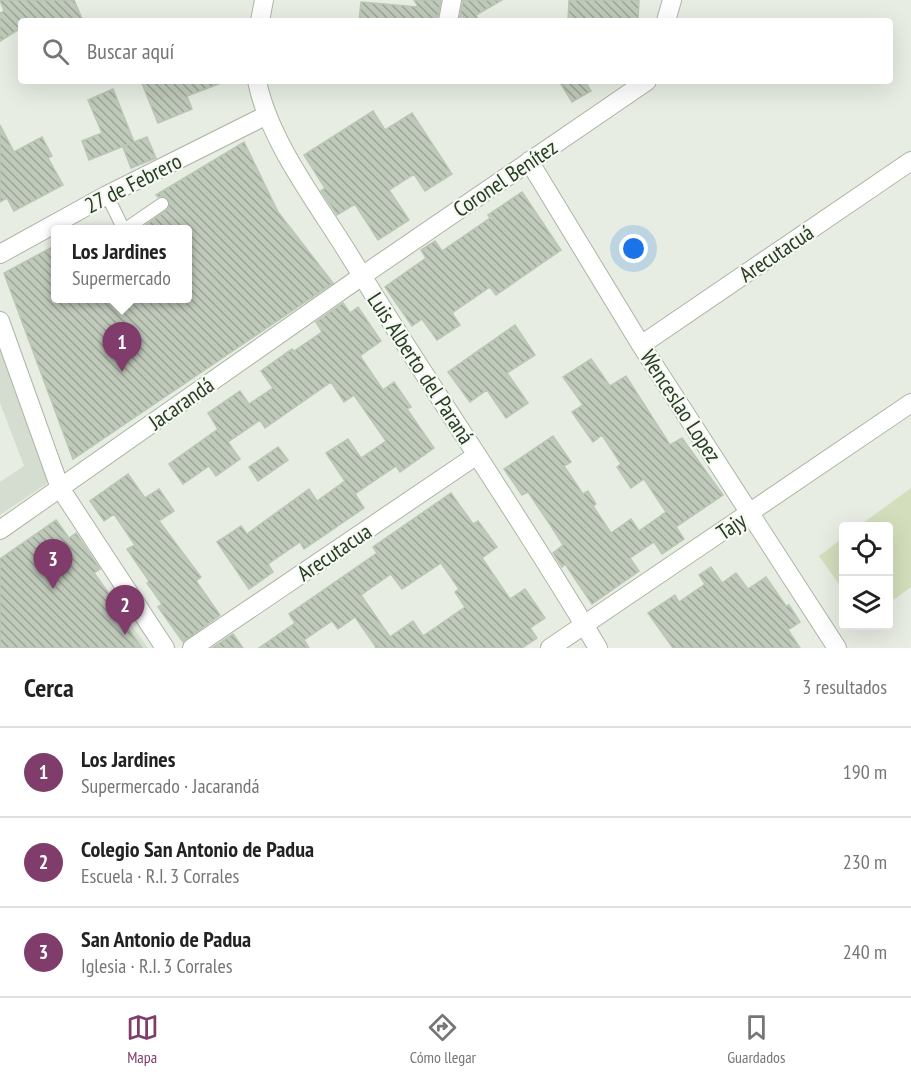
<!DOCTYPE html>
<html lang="es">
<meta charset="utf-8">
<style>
body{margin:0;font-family:"PT Sans Narrow",sans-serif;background:#f6f6f6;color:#222}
.controls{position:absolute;right:18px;bottom:18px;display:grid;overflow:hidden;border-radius:6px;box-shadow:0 6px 24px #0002}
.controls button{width:54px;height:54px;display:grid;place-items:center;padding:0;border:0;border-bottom:2px solid #e0e0e0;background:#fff;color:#222;font:30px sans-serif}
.you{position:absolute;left:634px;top:249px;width:21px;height:21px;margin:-15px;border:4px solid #fff;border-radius:50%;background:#1a73e8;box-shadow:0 0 0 9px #1a73e833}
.badge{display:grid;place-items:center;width:39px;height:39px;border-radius:50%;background:#803c6b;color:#fff;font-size:20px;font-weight:700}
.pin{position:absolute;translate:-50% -50px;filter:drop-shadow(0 2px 3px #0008)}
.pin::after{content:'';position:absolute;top:32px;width:21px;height:18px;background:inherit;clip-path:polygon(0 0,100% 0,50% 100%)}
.popup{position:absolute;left:51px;top:225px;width:141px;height:78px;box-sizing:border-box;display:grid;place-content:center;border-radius:6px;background:#fff;filter:drop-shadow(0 2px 4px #0005);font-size:20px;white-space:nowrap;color:#767676}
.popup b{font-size:22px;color:#222}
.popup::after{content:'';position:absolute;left:50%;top:100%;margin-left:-12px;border:12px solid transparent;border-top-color:#fff}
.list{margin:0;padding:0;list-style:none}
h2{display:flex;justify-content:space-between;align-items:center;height:78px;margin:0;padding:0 24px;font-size:26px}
h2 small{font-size:20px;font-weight:400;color:#767676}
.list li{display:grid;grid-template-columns:39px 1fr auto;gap:18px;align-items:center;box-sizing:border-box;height:90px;padding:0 24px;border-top:2px solid #e0e0e0}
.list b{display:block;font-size:22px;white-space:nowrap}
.list p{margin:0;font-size:20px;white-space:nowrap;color:#767676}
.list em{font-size:20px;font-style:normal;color:#767676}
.icon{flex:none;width:33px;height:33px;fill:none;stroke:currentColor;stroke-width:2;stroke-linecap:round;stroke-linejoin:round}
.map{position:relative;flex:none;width:911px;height:648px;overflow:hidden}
.search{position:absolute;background:#fff;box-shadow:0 6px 24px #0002;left:18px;right:18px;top:18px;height:66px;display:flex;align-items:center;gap:15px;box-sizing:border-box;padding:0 21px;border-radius:6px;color:#767676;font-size:22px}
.sheet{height:348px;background:#fff}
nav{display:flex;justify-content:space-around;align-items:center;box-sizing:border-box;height:84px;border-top:2px solid #e0e0e0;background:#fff;font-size:16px;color:#767676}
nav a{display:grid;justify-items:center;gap:3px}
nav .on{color:#803c6b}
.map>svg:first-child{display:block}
</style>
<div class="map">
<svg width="911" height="648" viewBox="0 0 911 648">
<defs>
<pattern id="building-back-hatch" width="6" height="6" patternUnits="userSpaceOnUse" patternTransform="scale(1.5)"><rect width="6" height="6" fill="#c0cabb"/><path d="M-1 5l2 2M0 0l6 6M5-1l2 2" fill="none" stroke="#9ca598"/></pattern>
</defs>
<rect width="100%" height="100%" fill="#e7ede3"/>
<path fill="#d5ddd1" d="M0,347l50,127 -4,10 -46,31v-33l24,-16 -24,-63z
M129,622l19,26h-55z"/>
<path fill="#d3debc" d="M911,488v99l-22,16 -1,-77h-29z
M843,538v52l-24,-34z"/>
<path fill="url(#building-back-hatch)" stroke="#bbc6b5" stroke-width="1.5" fill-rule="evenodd" d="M0,0h74l9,21h-62v7l-21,13v-28l4,-2z
M414,0h27l-4,21h-78l2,-19 57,5z
M463,0h39l-26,15 3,6h-20z
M569,0h70l-1,21h-70z
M141,81h83v1l-37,14 5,13 -34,14z
M559,81h26l6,10 -19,11z
M113,89l21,53 13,-5 9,21 -25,10 -8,-21 6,-3 -40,16 -7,-19 20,-8 -14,-33z
M373,111l12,19 27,-17 40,61 -27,17 -11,-17 -25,16 20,30 -31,20 -23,-36 -18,11 -16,-24 4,-3 -21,-33z
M0,125l14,27 28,-15 10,19 -4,2 15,27 -49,26 -7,-13 -7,4z
M244,142l34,70 55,71 -260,176 -69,-186 52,-28v53h132v-68h-49l30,-22 -1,-9 -6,-3 -4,1 -2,-2z
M522,192l39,58 -65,45 -6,-8 -38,26 8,12 -23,15 -15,-21 -10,7 -27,-39 41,-29 -5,-8 14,-9 7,10 48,-33 -2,-3z
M343,303l7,10 8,-6 23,34 -21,15 23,34 11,-8 17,25 -4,2 27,39 -34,24 -4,-6 -41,28 9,14 -60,41 -4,-7 -32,22 5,8 -24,17 -32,-47 24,-16 6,8 62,-45 8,12 28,-20 -19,-28 22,-14 13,19 25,-17 -32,-46 -10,7 -13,-20 -66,46 -5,-8 -32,22 12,17 -24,17 -7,-10 -26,18 -14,-20 49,-35 -10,-16 32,-22 9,13 24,-16 -12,-17 31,-22 2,2 28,-19 -6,-10z
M515,325l20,30 -28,18 21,30 -22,15 -19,-28 -17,12 -22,-30z
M591,359l19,27 16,-10 44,69 12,-7 41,57 -47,32 8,12 -22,15 -8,-12 -24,16 9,13 -47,33 -27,-40 -3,3 -9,-14 10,-8 -12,-19 -23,-34 -6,3 -18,-26 49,-33 18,26 -7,4 19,28 5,-3 8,13 -3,2 18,27 20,-14 8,12 27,-19 -22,-33 -13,9 -14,-21 4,-3 -19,-29 -9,7 -21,-30 11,-7 -20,-28z
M278,447l10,13 -30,21 -9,-14z
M128,474l17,24 14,-9 15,22 -15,10 42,56 -5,4 24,34 -37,27 -25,-35 4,-3 -15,-21 2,-2 -22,-32 8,-4 -21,-31 -10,7 -14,-20z
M451,493l22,31 5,-3 19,26 -15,11 28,41 15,-10 20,29 -15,10 7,10 -15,10h-147l1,-1 -21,-30 -17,12 -6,-8 -28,19 5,8h-50l36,-25 -6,-9 88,-61 -4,-6zM441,563l18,26 -4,3 10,15 -42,29 -10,-15 -23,16 -29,-42 30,-21 11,15z
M56,520l13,18 7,-5 24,36 -6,4 33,45 -4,3 19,27h-142v-89z
M711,567l11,16 14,-10 12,16 18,-12 20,29 3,-1 11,17 -12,8 12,18h-127l-25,-35 27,-18 4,7 26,-18 -6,-9z
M233,634l10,14h-31z"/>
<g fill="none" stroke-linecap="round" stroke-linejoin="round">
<defs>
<path id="lane" d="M107,195l15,31 5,2 35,-24"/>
<path id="street" d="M448,21l4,-21
M666,21l6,-21
M529,161l112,184 196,303
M0,254l107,-59 160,-80
M362,276l285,-195
M641,345l270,-184
M60,488l105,160
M192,648l285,-193"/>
<path id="secondary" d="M260,21l4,-21
M257,81c12,60 59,120 91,172 81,133 171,261 250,395
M0,321l60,167
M0,530l362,-254
M550,648l361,-245"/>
</defs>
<use href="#lane" stroke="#aab5a5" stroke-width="14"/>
<use href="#street" stroke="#aab5a5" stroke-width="20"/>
<use href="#secondary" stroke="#a8b8a1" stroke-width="20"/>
<use href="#lane" stroke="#fff" stroke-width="12"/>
<use href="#street" stroke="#fff" stroke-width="18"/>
<use href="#secondary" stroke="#fff" stroke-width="18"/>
</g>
<g text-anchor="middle" stroke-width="4.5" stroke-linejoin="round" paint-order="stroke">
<g font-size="22" fill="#283e22" stroke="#f6f9f3">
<text transform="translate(505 178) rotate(-34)" y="8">Coronel Benítez</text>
<text transform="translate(133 183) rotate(-27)" y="8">27 de Febrero</text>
<text transform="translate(776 253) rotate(-34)" y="8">Arecutacuá</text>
<text transform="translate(421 368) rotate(57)" y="8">Luis Alberto del Paraná</text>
<text transform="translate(181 403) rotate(-35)" y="8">Jacarandá</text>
<text transform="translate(681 406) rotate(57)" y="8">Wenceslao Lopez</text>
<text transform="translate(731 526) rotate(-34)" y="8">Tajy</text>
<text transform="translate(334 552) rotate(-34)" y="8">Arecutacua</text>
</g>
</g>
</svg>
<div class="controls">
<button><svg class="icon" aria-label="locate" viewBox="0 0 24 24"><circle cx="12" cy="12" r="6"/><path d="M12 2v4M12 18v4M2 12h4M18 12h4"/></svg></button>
<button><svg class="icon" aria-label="layers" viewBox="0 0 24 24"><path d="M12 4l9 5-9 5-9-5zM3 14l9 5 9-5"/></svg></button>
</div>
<div class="you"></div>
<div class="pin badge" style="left:122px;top:372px">1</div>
<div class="popup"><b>Los Jardines</b>Supermercado</div>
<div class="pin badge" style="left:125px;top:635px">2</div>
<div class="pin badge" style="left:53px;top:589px">3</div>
<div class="search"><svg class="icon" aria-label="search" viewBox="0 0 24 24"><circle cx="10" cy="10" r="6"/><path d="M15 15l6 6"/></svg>Buscar aquí</div>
</div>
<section class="sheet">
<h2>Cerca<small>3 resultados</small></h2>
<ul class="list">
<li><span class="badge">1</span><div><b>Los Jardines</b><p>Supermercado · Jacarandá</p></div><em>190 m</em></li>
<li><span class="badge">2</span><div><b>Colegio San Antonio de Padua</b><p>Escuela · R.I. 3 Corrales</p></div><em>230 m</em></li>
<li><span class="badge">3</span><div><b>San Antonio de Padua</b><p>Iglesia · R.I. 3 Corrales</p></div><em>240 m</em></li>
</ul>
</section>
<nav>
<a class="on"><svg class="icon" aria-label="map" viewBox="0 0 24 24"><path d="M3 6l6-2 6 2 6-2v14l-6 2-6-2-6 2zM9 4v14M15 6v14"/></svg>Mapa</a>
<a><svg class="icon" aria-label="directions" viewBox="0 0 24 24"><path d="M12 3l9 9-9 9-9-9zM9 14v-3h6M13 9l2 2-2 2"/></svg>Cómo llegar</a>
<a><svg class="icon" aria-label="saved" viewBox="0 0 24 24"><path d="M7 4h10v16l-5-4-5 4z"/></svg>Guardados</a>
</nav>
